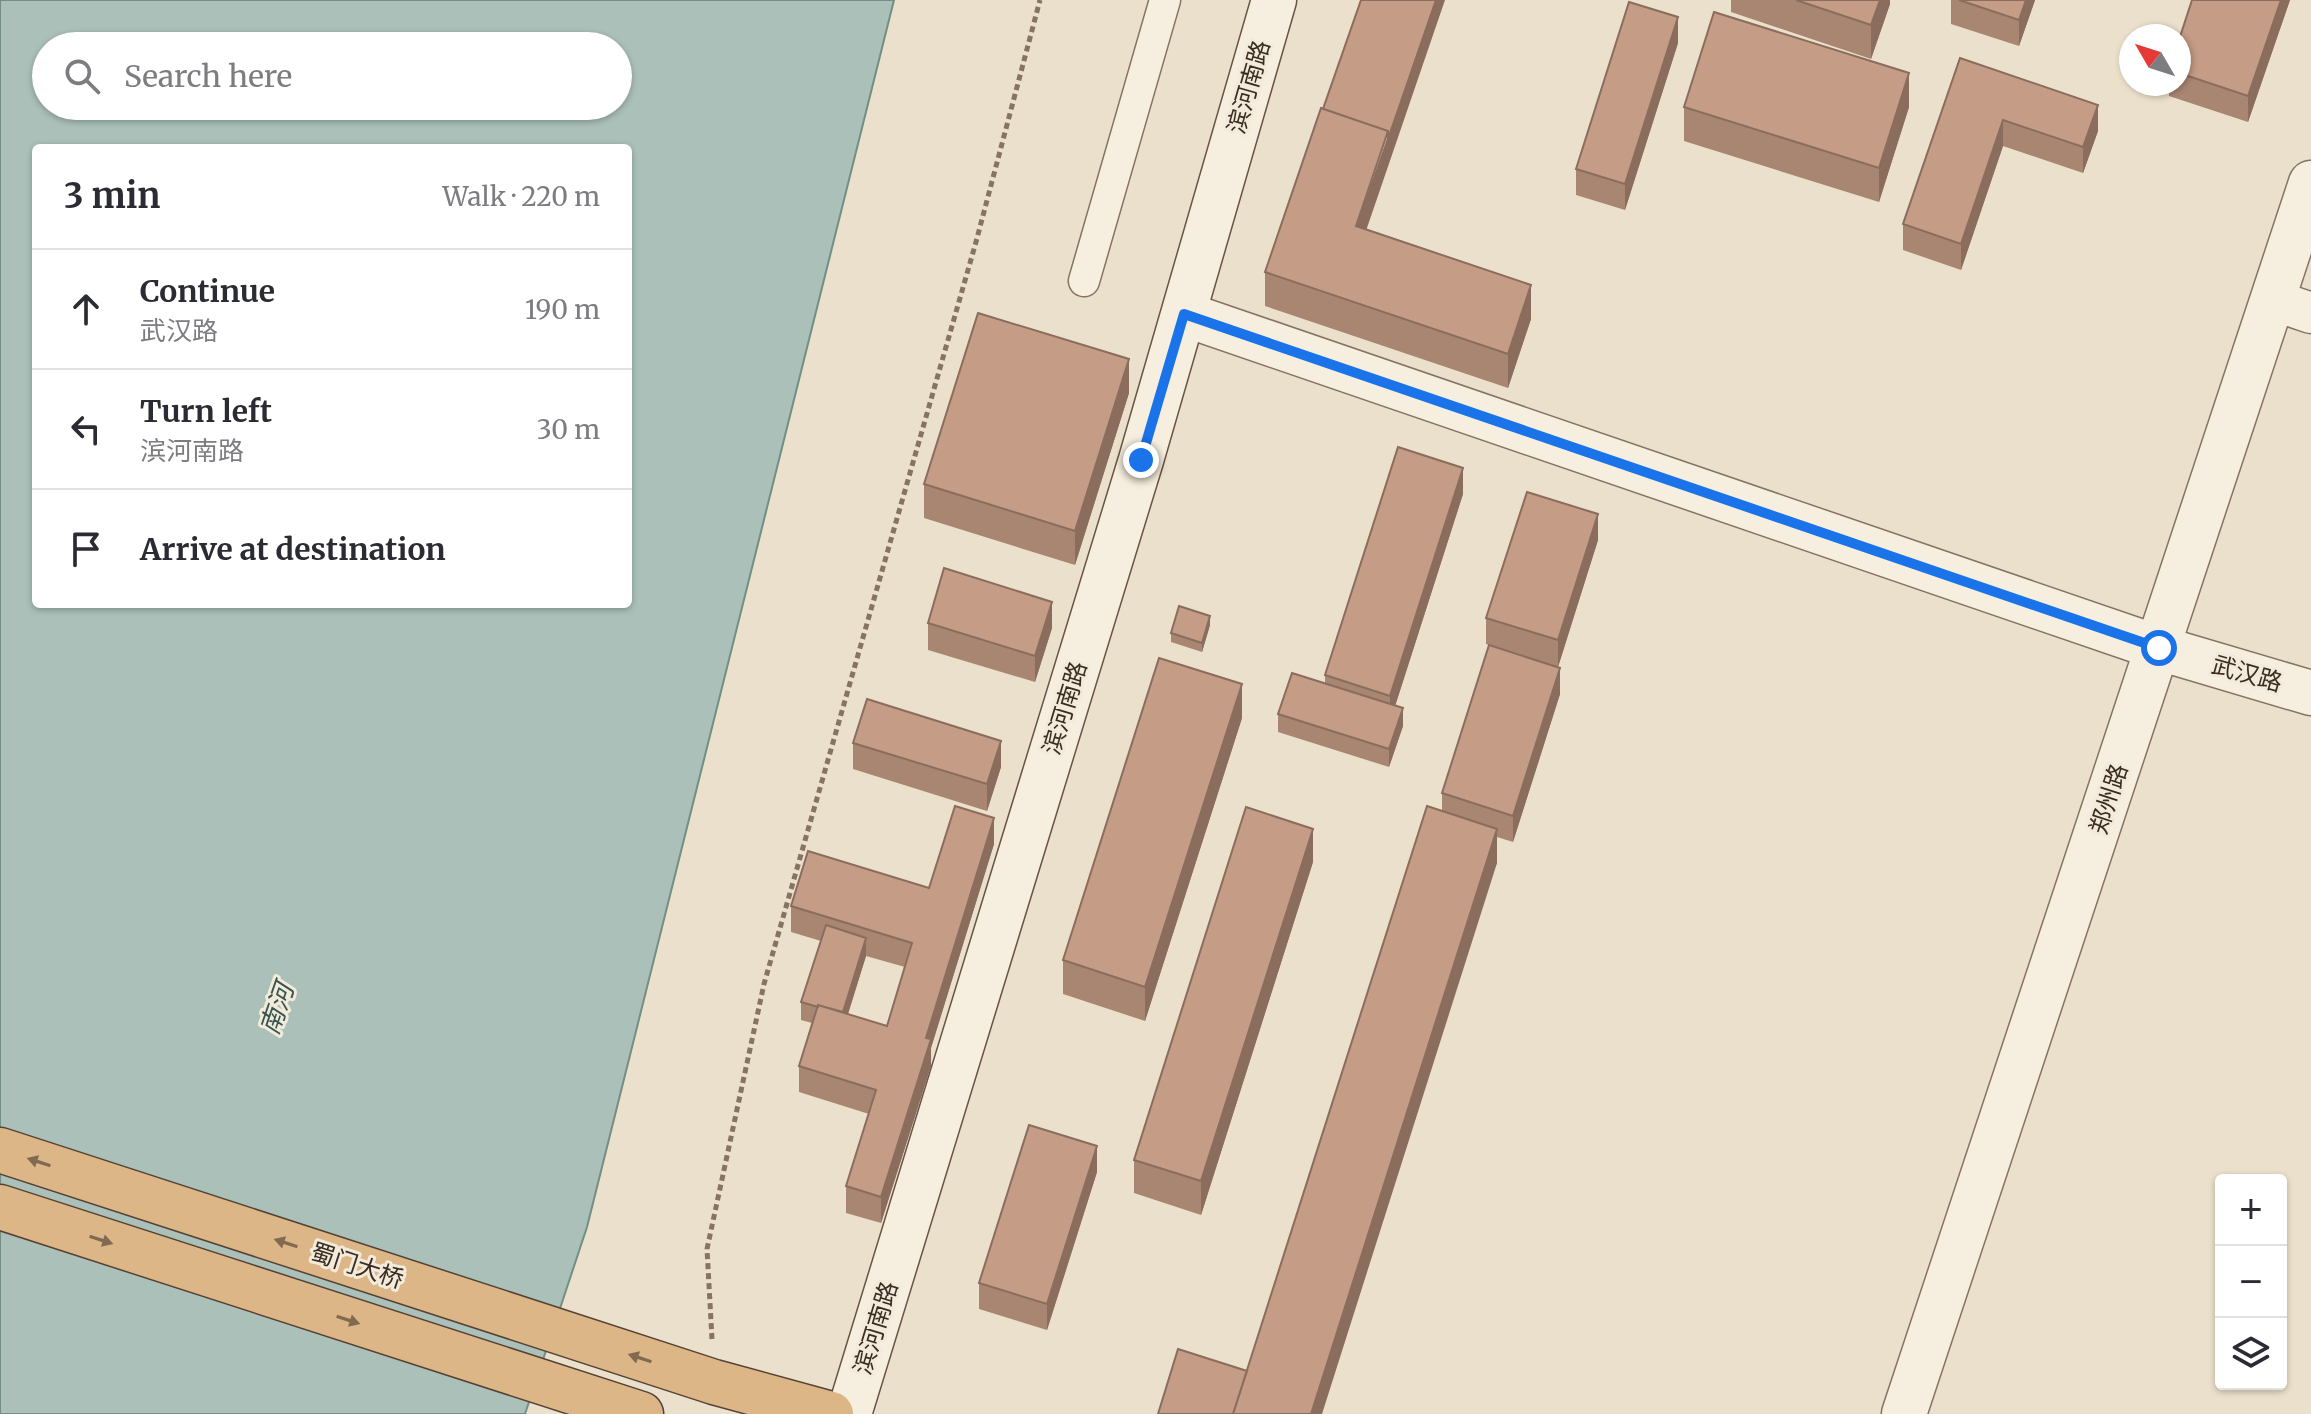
<!DOCTYPE html>
<meta charset="utf-8">
<style>
body{margin:0;font-family:Merriweather,"Noto Sans SC",serif;background:#f7f7f7;color:#2b2b33}
.controls{position:absolute;right:24px;bottom:24px;display:grid;overflow:hidden;border-radius:8px;box-shadow:0 2px 6px #0004}
.controls button{width:72px;height:72px;display:grid;place-items:center;padding:0;border:0;border-bottom:2px solid #e1e1e2;background:#fff;color:#2b2b33;font:40px sans-serif}
.compass{position:absolute;left:2119px;top:24px;width:72px;height:72px;border-radius:50%;background:#fff;box-shadow:0 2px 6px #0004;rotate:309deg}
.stop{position:absolute;width:24px;height:24px;margin:-18px;border:6px solid #1a73e8;border-radius:50%;background:#fff}
.stop.end{background:#1a73e8;border-color:#fff;box-shadow:0 2px 8px #0008}
.list{margin:0;padding:0;list-style:none}
h2{display:flex;justify-content:space-between;align-items:center;height:104px;margin:0;padding:0 32px;font-size:34px}
h2 small{font-size:26px;font-weight:400;color:#7c7c81}
.list li{display:grid;grid-template-columns:52px 1fr auto;gap:24px;align-items:center;box-sizing:border-box;height:120px;padding:0 32px;border-top:2px solid #e1e1e2}
.list b{display:block;font-size:30px;white-space:nowrap}
.list p{margin:0;font-size:26px;white-space:nowrap;color:#7c7c81}
.list em{font-size:26px;font-style:normal;color:#7c7c81}
.icon{flex:none;width:44px;height:44px;fill:none;stroke:currentColor;stroke-width:2;stroke-linecap:round;stroke-linejoin:round}
.map{position:relative;flex:none;width:2311px;height:1414px;overflow:hidden}
.search{position:absolute;background:#fff;box-shadow:0 2px 6px #0004;left:32px;top:32px;width:600px;height:88px;display:flex;align-items:center;gap:20px;box-sizing:border-box;padding:0 28px;border-radius:44px;color:#7c7c81;font-size:30px}
.panel{position:absolute;background:#fff;box-shadow:0 2px 6px #0004;left:32px;top:144px;width:600px;height:464px;border-radius:8px}
.map>svg:first-child{display:block}
</style>
<div class="map">
<svg width="2311" height="1414" viewBox="0 0 2311 1414">
<rect width="100%" height="100%" fill="#ebe0cb"/>
<path fill="#abc0b9" stroke="#728e85" stroke-width="2" fill-rule="evenodd" d="M0,0h894l-307,1227 -62,187h-525zM46,46h572v60h-572zM36,148h592v456h-592z"/>
<g fill="none" stroke-linecap="round" stroke-linejoin="round">
<defs>
<path id="pedestrian" d="M1084,281l81,-281"/>
<path id="minor" d="M2273,300l38,13"/>
<path id="tertiary" d="M1184,314l975,334 152,45
M1904,1414l407,-1231"/>
<path id="secondary" d="M849,1414l292,-954 133,-460"/>
<path id="trunk" d="M0,1150l714,232 117,32
M0,1207l641,207"/>
</defs>
<use href="#pedestrian" stroke="#867361" stroke-width="33"/>
<use href="#minor" stroke="#867361" stroke-width="43"/>
<use href="#tertiary" stroke="#867361" stroke-width="47"/>
<use href="#secondary" stroke="#685444" stroke-width="47"/>
<use href="#trunk" stroke="#554234" stroke-width="47"/>
<path stroke="#867361" stroke-width="5" stroke-dasharray="6 4" stroke-linecap="butt" d="M712,1339l-5,-90 57,-265 212,-742 64,-242"/>
<use href="#pedestrian" stroke="#f6eede" stroke-width="30"/>
<use href="#minor" stroke="#f6eede" stroke-width="40"/>
<use href="#tertiary" stroke="#f6eede" stroke-width="44"/>
<use href="#secondary" stroke="#f6eede" stroke-width="44"/>
<use href="#trunk" stroke="#dcb687" stroke-width="44"/>
</g>
<path fill="#a98672" fill-rule="evenodd" d="M1731,0h159v4l-19,55 -140,-47z
M1951,0h84l-16,46 -68,-22z
M2192,0h98l-42,122 -79,-26v-12h10v-44z
M1678,43l-53,167 -49,-15v-26z
M1960,58l138,73 -15,42 -80,-27 -42,124 -58,-20v-26z
M1684,107h225l-30,95 -195,-61z
M1323,109l43,121 165,89 -23,69 -243,-82v-34z
M1129,393l-54,172 -151,-47v-34z
M1463,494l-68,212 8,20 -14,41 -111,-35v-18l47,-30v-9z
M1598,540l-40,127 2,27 -47,148 -16,-5v26l-250,508 195,-560v-18l47,-148 -3,-1v-26z
M928,623l124,5 -17,54 -107,-32z
M1210,625l-8,27 -31,-10v-9z
M1242,718l-97,303 -82,-27v-34z
M853,743l148,24 -14,44 -134,-42z
M994,844l-63,204v18l-50,157 -35,-10v-27l23,-72 -70,-22v-26l13,-43 -11,-3v-18l20,-61 -30,-9v-26l138,-18zM866,956l39,11 -18,59 -39,-12z
M1313,862l-112,353 -67,-22v-33z
M1097,1172l-50,158 -68,-21v-26z"/>
<path fill="#8a6d5d" d="M1436,0h9l-89,260v-34z
M1880,0h10v4l-19,55v-34z
M2026,0h9l-16,46v-26z
M2281,0h9l-42,122v-26z
M1678,17v26l-53,167v-26z
M1909,73v34l-30,95v-34z
M2098,105v26l-15,42v-26z
M2003,120v26l-42,124v-26z
M1531,285v34l-23,69v-34z
M1129,359v34l-54,172v-34z
M1463,468v26l-73,228v-26z
M1598,514v26l-40,127v-27z
M1052,602v26l-17,54v-26z
M1210,616v9l-8,27v-9z
M1560,668v26l-47,148v-26z
M1242,684v34l-97,303v-34z
M1403,708v18l-14,41v-18z
M1001,741v26l-14,44v-27z
M994,818v26l-63,204v18l-50,157v-26l45,-159z
M1313,829v33l-112,353v-34z
M1497,829v34l-175,551h-11z
M866,938v18l-24,77v-18z
M1097,1146v26l-50,158v-26z"/>
<path fill="#c59c85" stroke="#8a6d5d" stroke-width="2" d="M1361,0h75l-48,139v-8l-65,-22z
M1796,0h84l-9,25z
M1959,0h67l-7,20z
M2192,0h89l-33,96 -69,-23v-33z
M1629,2l49,15 -53,167 -49,-15z
M1714,12l195,61 -30,95 -195,-61z
M1960,58l138,47 -15,42 -80,-27 -42,124 -58,-20z
M1321,108l67,23 -32,95 175,59 -23,69 -243,-82z
M978,313l151,46 -54,172 -151,-47z
M1398,447l65,21 -73,228 -65,-21z
M1527,492l71,22 -40,126 -72,-22z
M944,568l108,34 -17,54 -107,-33z
M1179,606l31,10 -8,27 -31,-10z
M1489,645l71,23 -47,148 -71,-23z
M1159,658l83,26 -97,303 -82,-27z
M1292,673l111,35 -14,41 -111,-35z
M867,699l134,42 -14,43 -134,-41z
M955,806l39,12 -68,220 5,1 -50,158 -35,-11 30,-96 -77,-24 19,-61 69,21 25,-83 -121,-37 17,-55 121,37z
M1427,806l70,23 -186,585h-78z
M1246,807l67,22 -112,352 -67,-21z
M826,925l40,13 -23,74 -25,-7v2l-17,-5z
M1029,1125l68,21 -50,158 -68,-21z
M1178,1349l69,22 -14,43h-75z"/>
<defs><path id="oneway-solid" d="M-6-.8H1V-3.2L6.5 0L1 3.2V.8H-6Z" transform="scale(2)"/></defs>
<g fill="#826a50">
<use href="#oneway-solid" transform="translate(39 1162) rotate(-162)"/>
<use href="#oneway-solid" transform="translate(101 1240) rotate(18)"/>
<use href="#oneway-solid" transform="translate(286 1243) rotate(-162)"/>
<use href="#oneway-solid" transform="translate(348 1320) rotate(18)"/>
<use href="#oneway-solid" transform="translate(640 1358) rotate(-162)"/>
</g>
<g fill="none" stroke-linecap="round" stroke-linejoin="round">
<path stroke="#1a73e8" stroke-width="10" d="M1141,460l43,-146 975,334"/>
</g>
<g text-anchor="middle" stroke-width="6" stroke-linejoin="round" paint-order="stroke">
<g font-size="24" fill="#382c23" stroke="#f3eada">
<text transform="translate(1249 87) rotate(-74)" y="8">滨河南路</text>
<text transform="translate(2247 674) rotate(16)" y="8">武汉路</text>
<text transform="translate(1065 708) rotate(-73)" y="8">滨河南路</text>
<text transform="translate(2109 799) rotate(-72)" y="8">郑州路</text>
<text transform="translate(357 1266) rotate(18)" y="8">蜀门大桥</text>
<text transform="translate(876 1328) rotate(-73)" y="8">滨河南路</text>
</g>
<g font-size="26" font-style="italic" fill="#345652" stroke="#f3eada">
<text transform="translate(277 1009) rotate(-71)" y="9">南河</text>
</g>
</g>
</svg>
<div class="controls">
<button>+</button>
<button>−</button>
<button><svg class="icon" aria-label="layers" viewBox="0 0 24 24"><path d="M12 4l9 5-9 5-9-5zM3 14l9 5 9-5"/></svg></button>
</div>
<svg class="compass" viewBox="-18 -18 36 36"><path d="M0-13l5 13h-10z" fill="#e53935"/><path d="M0 13l5-13h-10z" fill="#7c7c81"/></svg>
<div class="stop" style="left:2159px;top:648px"></div>
<div class="stop end" style="left:1141px;top:460px"></div>
<div class="search"><svg class="icon" aria-label="search" viewBox="0 0 24 24"><circle cx="10" cy="10" r="6"/><path d="M15 15l6 6"/></svg>Search here</div>
<section class="panel">
<h2>3 min<small>Walk · 220 m</small></h2>
<ul class="list">
<li><svg class="icon" aria-label="ahead" viewBox="0 0 24 24"><path d="M12 20V5M6 11l6-6 6 6"/></svg><div><b>Continue</b><p>武汉路</p></div><em>190 m</em></li>
<li><svg class="icon" aria-label="left" viewBox="0 0 24 24"><path d="M17 20v-9H6M10 6l-5 5 5 5"/></svg><div><b>Turn left</b><p>滨河南路</p></div><em>30 m</em></li>
<li><svg class="icon" aria-label="arrive" viewBox="0 0 24 24"><path d="M6 21V4h12l-3 4 3 4H6"/></svg><div><b>Arrive at destination</b></div></li>
</ul>
</section>
</div>
